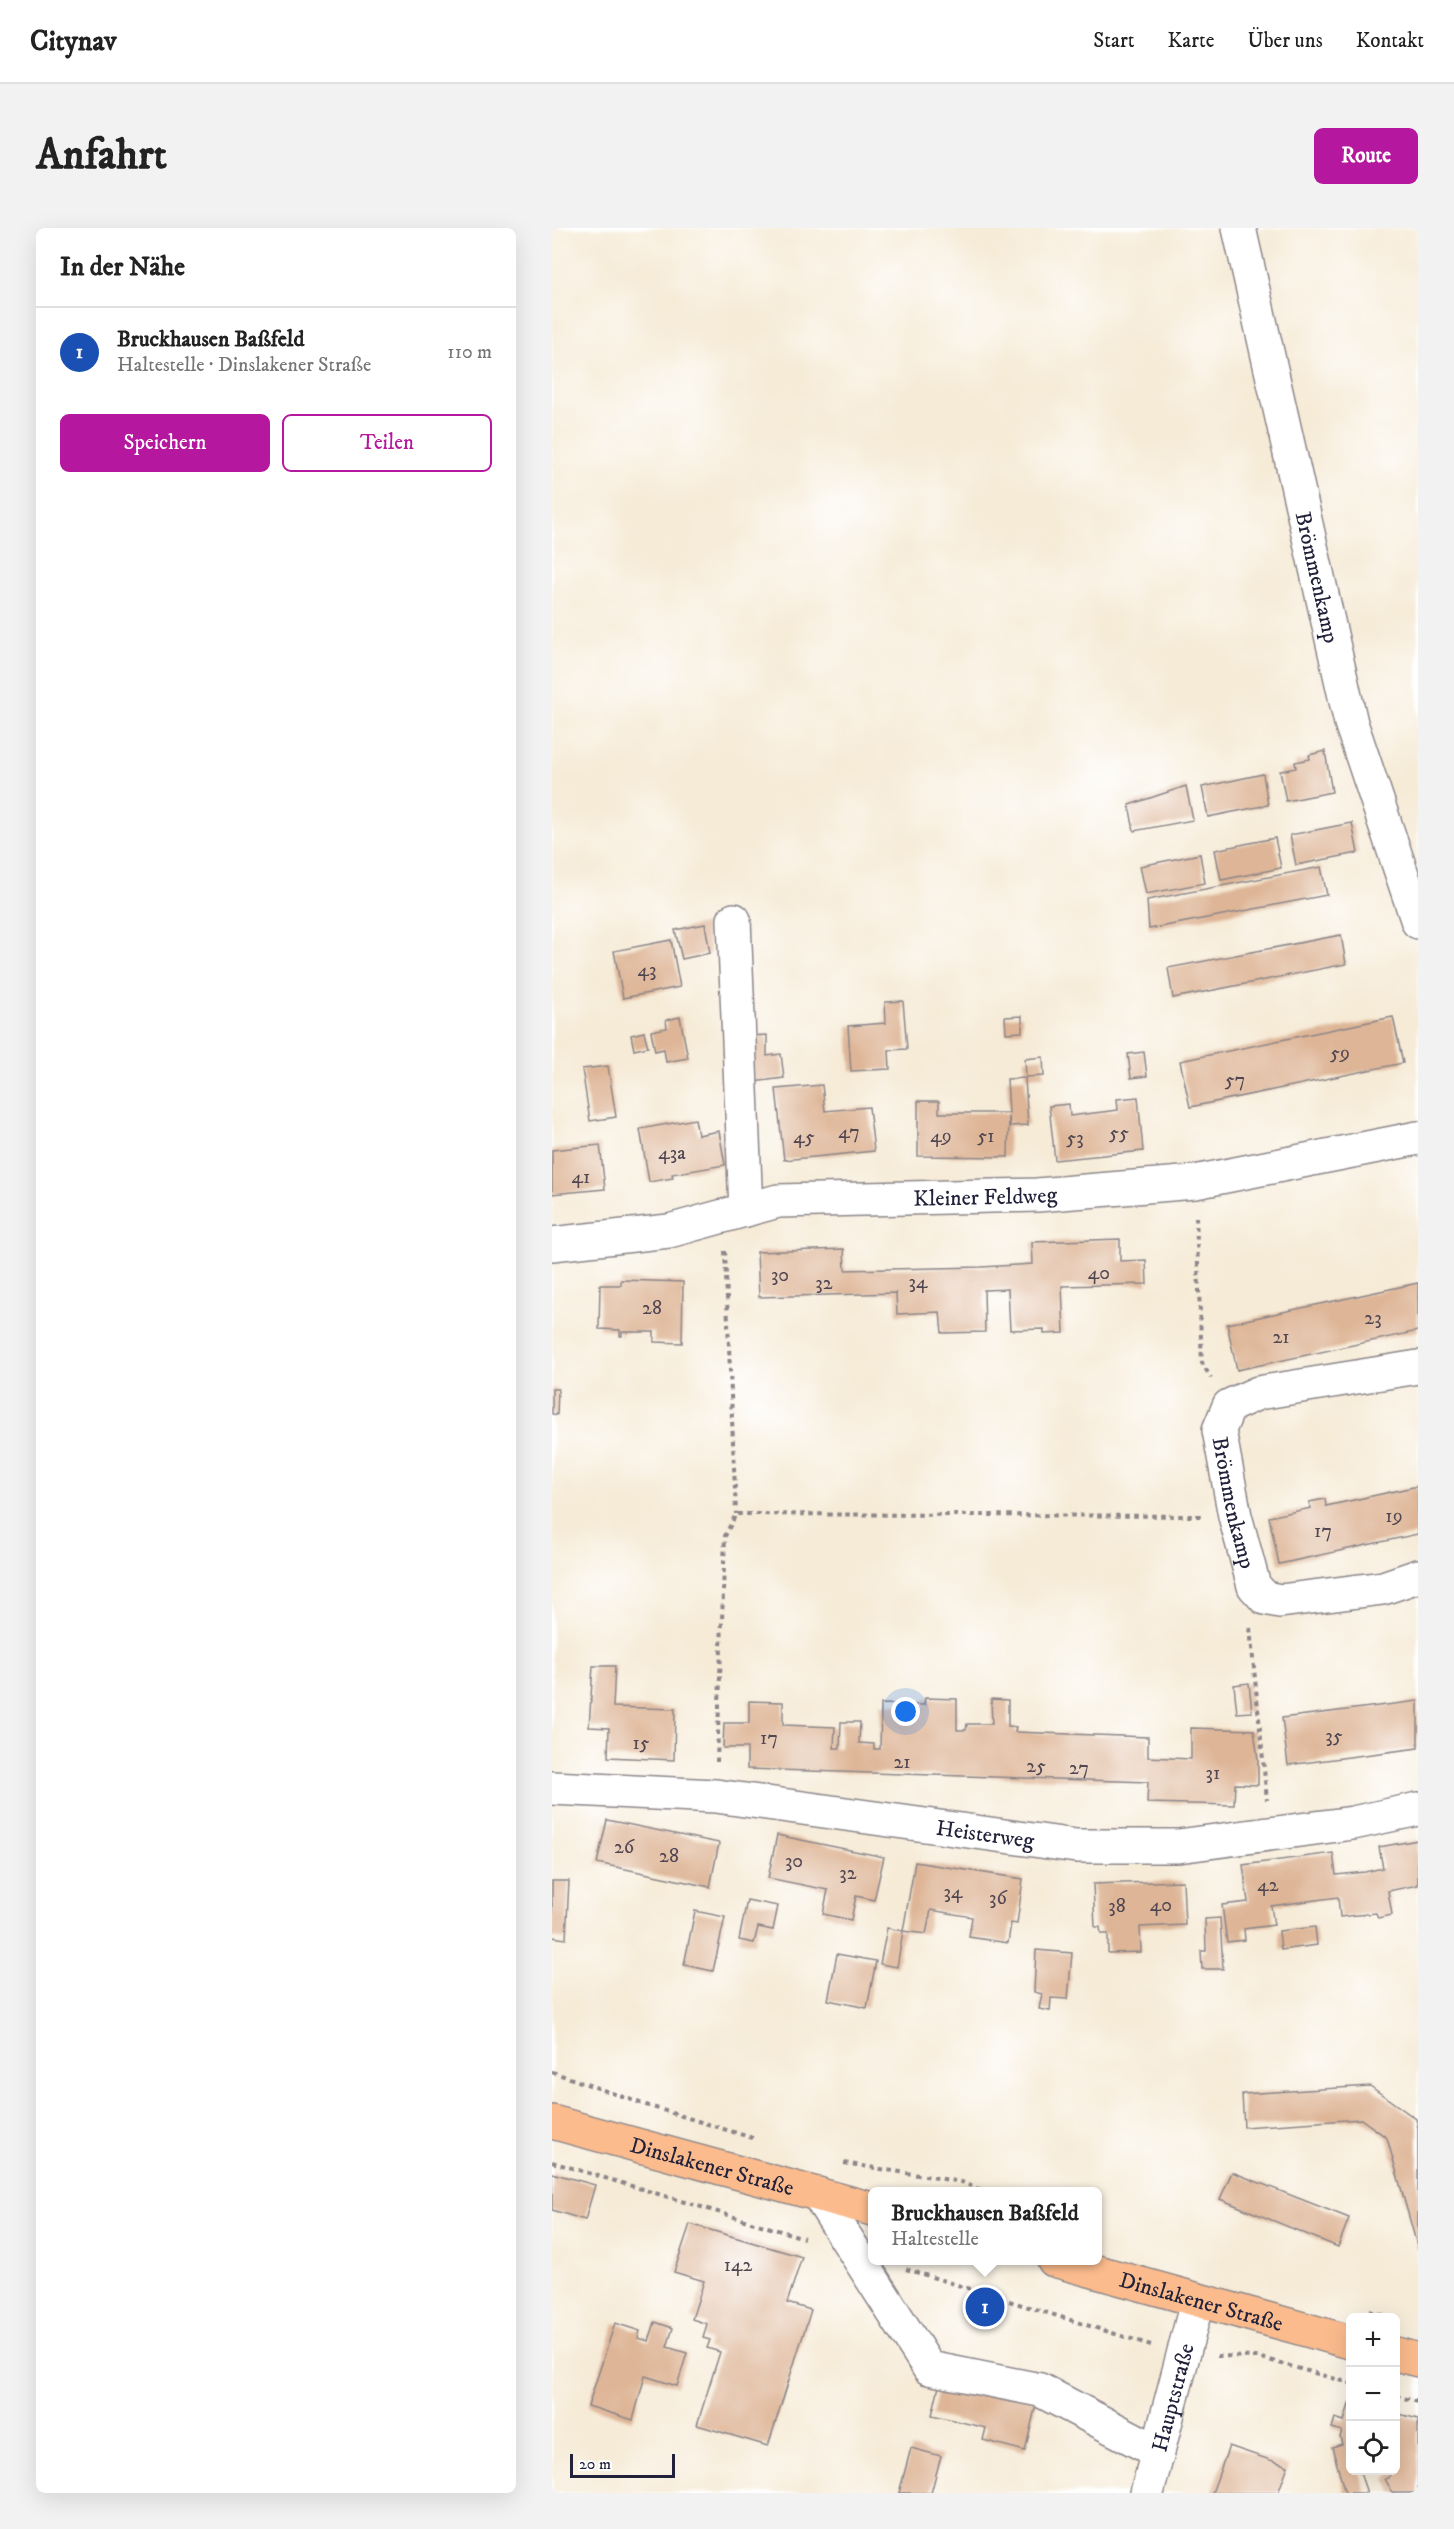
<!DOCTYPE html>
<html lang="de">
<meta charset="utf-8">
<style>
body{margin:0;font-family:"IM FELL DW Pica",serif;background:#f2f2f2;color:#222}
.controls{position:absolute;right:18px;bottom:18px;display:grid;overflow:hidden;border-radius:9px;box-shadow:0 6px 24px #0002}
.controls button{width:54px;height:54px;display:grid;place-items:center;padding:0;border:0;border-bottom:2px solid #e0e0e0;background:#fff;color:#222;font:30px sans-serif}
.scale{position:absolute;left:18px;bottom:15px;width:105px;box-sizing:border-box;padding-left:6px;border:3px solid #22223b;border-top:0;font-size:16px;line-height:21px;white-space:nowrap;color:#22223b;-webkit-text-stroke:4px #fff;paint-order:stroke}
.you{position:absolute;left:354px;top:1484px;width:21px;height:21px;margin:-15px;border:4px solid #fff;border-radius:50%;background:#1a73e8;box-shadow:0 0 0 9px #1a73e833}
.badge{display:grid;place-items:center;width:39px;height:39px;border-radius:50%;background:#b5179e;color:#fff;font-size:20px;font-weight:700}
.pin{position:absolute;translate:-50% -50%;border:3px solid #fff;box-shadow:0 2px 6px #0006}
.popup{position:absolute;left:316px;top:1959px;width:234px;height:78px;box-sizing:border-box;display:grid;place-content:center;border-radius:9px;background:#fff;filter:drop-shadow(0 2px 4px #0005);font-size:20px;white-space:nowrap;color:#767676}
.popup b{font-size:22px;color:#222}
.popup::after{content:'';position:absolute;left:50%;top:100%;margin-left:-12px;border:12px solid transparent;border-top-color:#fff}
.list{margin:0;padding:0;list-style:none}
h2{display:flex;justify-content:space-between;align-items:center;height:78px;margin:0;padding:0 24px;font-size:26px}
h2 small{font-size:20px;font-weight:400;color:#767676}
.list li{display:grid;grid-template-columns:39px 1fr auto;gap:18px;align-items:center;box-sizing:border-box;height:90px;padding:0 24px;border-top:2px solid #e0e0e0}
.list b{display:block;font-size:22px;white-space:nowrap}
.list p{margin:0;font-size:20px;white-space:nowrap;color:#767676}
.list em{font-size:20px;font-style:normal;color:#767676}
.actions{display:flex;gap:12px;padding:18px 24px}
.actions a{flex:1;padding:14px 0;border:2px solid #b5179e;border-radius:9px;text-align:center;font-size:21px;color:#b5179e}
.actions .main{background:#b5179e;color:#fff}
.icon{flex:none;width:33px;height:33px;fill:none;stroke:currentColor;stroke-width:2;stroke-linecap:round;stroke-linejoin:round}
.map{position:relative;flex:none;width:866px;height:2265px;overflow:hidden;border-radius:9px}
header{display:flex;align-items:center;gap:36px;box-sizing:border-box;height:84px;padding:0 30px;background:#fff;border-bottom:2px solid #e0e0e0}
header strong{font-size:28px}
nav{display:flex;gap:33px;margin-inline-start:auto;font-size:21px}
.intro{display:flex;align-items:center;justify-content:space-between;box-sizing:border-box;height:144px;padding:0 36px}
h1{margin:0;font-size:42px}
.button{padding:15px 27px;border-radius:9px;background:#b5179e;color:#fff;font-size:21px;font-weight:700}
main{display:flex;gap:36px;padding:0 36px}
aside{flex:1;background:#fff;border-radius:9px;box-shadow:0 6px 24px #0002}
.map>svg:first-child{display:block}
</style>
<header>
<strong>Citynav</strong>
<nav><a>Start</a><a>Karte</a><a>Über uns</a><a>Kontakt</a></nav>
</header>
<div class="intro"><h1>Anfahrt</h1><a class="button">Route</a></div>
<main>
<aside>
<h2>In der Nähe<small></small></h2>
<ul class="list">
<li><span class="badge" style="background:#1a4fb4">1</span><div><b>Bruckhausen Baßfeld</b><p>Haltestelle · Dinslakener Straße</p></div><em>110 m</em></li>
</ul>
<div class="actions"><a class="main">Speichern</a><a>Teilen</a></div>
</aside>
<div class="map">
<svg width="866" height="2265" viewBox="0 0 866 2265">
<rect width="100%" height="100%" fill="#fff"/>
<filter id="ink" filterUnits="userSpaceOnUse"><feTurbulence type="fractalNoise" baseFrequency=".0167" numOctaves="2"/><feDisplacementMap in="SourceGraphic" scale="12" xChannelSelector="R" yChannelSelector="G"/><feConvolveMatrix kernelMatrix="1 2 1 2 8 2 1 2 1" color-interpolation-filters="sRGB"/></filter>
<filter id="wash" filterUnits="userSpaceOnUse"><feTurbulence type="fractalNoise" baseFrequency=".008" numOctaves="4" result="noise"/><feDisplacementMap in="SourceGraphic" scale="24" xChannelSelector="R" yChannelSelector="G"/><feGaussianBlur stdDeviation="1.35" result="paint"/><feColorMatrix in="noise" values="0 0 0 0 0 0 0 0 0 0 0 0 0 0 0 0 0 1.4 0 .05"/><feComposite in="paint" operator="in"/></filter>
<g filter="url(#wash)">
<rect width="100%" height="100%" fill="#f6ebd7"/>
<g id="blocks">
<path fill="#deb596" d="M773,523l7,41 -46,9 -6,-30 16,-3 -1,-6 15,-3 -1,-4z
M711,546l5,31 -60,12 -6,-30z
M634,558l7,34 -59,11 -5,-26z
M800,595l6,30 -62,12 -6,-30z
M723,610l6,30 -60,12 -6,-30z
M648,626l5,29 -59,11 -6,-28z
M769,639l6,28 -178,34 -2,-29z
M153,696l5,29 -28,6 -7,-29z
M789,707l5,29 -173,34 -5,-30z
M119,712l9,47 -57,11 -9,-47z
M351,773l4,48 -18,1 1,19 -39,2 -3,-45 38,-3 -1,-21z
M470,788v16l-16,1 -1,-16z
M128,789l8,41 -22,4 -2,-13 -9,2 -4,-20 16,-3 -1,-8z
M841,789l10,46 -213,44 -10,-46z
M92,804l4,15 -14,3 -3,-15z
M215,807v21l14,-2 3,24 -31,4 -3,-46z
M592,824l3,24 -16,2 -3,-24z
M491,829l1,19 -18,1 -1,-18z
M56,838l8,51 -26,4 -8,-52z
M473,850l3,47 -18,1 -1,-10 -1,41 -90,-1v-55h21v12h70l-2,-34z
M270,857l3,26 44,-4 5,44 -90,9 -8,-71z
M586,869l5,54 -88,9 -6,-54 20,-2 1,12 48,-6 -1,-11z
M143,891l3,16 21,-4 6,34 -53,9 1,4 -24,4 -9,-53z
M48,917l5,44 -53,5v-44z
M568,1011v22l26,-1 1,24 -85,2 2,47 -20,1v-5l-34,1 -2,-41 -24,1 1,42 -43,1 -2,-21 -43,2 -1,-21 -137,4 -2,-45 87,-3 1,21 136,-3 52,-3 -1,-22z
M69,1052l62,2 -1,61 -28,-1v-10h-32v4h-2v-6l-21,-1 1,-44h21z
M866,1055v48l-181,39 -10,-46z
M0,1161h6l-1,26 -5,-1z
M866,1258v48l-139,30 -10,-47 42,-9 -2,-6 16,-3 1,7z
M41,1438h22l-2,41 62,2 -1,51 -66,-3 1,-29 -20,-1z
M697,1455l3,29 -15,1 -3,-28z
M373,1470l32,1v31h9l1,-6h25l-1,-25 17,1v26l8,1 -1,5 133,5v20l43,2v-31l63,2 4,30v25l-23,-1 -1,21 -87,-2 1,-21 -401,-13v-21h-24l1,-25h25v-22l34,1v23l52,2 -1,21h6l1,-26h19l-1,21 15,1v5h6l1,-45 43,1z
M866,1473v47l-130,17 -6,-47z
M55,1592l112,23 -9,44 -113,-24z
M225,1607l107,22 -10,43 -18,-4 -5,24 -28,-6 5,-24 -60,-12z
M866,1612v45l-30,6 4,24 -14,3 -2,-5 -36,4 -2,-20 -67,9 3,19 -30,4 1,11 -18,2 -5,-37 26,-3 -5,-37 90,-12 3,22 29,-3 18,-4 -4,-21z
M363,1634l108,17 -6,45 -6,-1 -3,20 -39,-6 3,-20 -41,-7 -5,24 -23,-3z
M0,1653h17l-3,58 -14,-2z
M631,1653l2,44 -45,2 1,25 -33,1v-19h-7l-1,-7h-5l-2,-43z
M195,1672l31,6 -5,24 -15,-3 -4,16 -15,-3z
M143,1683l30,6 -12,54 -29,-6z
M668,1690l3,51h-21l-1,-18h5l-1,-32z
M763,1699l2,18 -36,5 -2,-19z
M335,1700l16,3 -6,36 -17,-3z
M484,1722l36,3 -4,46 -17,-1 -1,13 -11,-2 3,-15 -8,-2z
M285,1726l39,7 -9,47 -39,-8z
M818,1858l46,33 2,9v121l-31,-111 -26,-19 -117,8 -2,-33z
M680,1944l117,46 -11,29 -118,-48z
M0,1945l43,12 -10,35 -33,-10z
M138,1996l112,33 -15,46 24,7 -43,136 -71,-21 23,-73 -13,-4 3,-8 -7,-2 4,-14 -15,-5 12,-38 -30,-9z
M103,2094l18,6 -6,19 20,6 -10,33 -32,-10 -12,44 -45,-14 27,-83 25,8 -2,7 11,3z
M388,2154l97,18 -12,51 -42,-11 3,-12 -54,-13z
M798,2173v69h9l8,23h-22l-13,-46 10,-3 -2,-7 2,-6 -10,-3 3,-10 9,3z
M844,2185l22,6v74h-25l-8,-14 4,-1 2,-8h5z
M677,2218l59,20 -10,27h-66z
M359,2220l30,8 -10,37h-32z"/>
</g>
</g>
<g filter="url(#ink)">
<use href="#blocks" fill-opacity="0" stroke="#8c8689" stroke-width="1.5"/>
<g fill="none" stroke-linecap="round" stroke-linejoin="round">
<defs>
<g id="minor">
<path id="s1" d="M687,0l112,495 67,199"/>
<path d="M182,692l12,290"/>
<path id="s2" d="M0,1016l117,-13 109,-30 259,-6 158,-13 223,-44"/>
<path id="s3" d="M866,1139l-160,26 -29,13 -10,24 16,86 19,70 11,12 15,3 103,-13 35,-12"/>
<path id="s4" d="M0,1560l164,8 360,50h102l175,-23 65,-14"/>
<path d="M266,1966l111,174 111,22 118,62"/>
<path id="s5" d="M595,2265l50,-191"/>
</g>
<g id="major">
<path id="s6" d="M0,1894l320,87"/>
<path id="s7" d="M502,2032l296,82"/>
<path d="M844,2126l22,6"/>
</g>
</defs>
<use href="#minor" stroke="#8c8689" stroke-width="36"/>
<use href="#major" stroke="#8c8689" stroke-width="36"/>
<path stroke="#8c8689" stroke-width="4" stroke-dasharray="4.5 4.5" stroke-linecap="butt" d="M644,989l6,146 9,15
M173,1023l11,263
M698,1400l17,172
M165,1534l8,-226 11,-22 466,2
M0,1844l94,33 110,34
M0,1934l252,76
M292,1935l118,19 22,10
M354,2041l245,76
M817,2083l25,7
M665,2128l41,1 92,26
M844,2168l22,6"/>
<use href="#minor" stroke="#fff" stroke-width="33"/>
<use href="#major" stroke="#fbbb8d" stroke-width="33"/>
</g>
</g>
<g text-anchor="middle" stroke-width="4.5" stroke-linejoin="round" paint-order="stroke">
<g font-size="20" fill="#514752">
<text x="95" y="748">43</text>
<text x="788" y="831">59</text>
<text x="683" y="858">57</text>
<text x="297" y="910">47</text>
<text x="567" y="911">55</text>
<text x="389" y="914">49</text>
<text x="434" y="914">51</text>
<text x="252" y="915">45</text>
<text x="523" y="916">53</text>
<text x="120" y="931">43a</text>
<text x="29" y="955">41</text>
<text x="547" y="1051">40</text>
<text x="228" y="1053">30</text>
<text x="366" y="1060">34</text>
<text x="272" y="1061">32</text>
<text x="100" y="1086">28</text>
<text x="821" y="1096">23</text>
<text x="729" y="1115">21</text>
<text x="842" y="1294">19</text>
<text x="771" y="1309">17</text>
<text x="782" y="1514">35</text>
<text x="217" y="1516">17</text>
<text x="89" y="1521">15</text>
<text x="350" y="1540">21</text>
<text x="484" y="1544">25</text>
<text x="527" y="1546">27</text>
<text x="661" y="1551">31</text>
<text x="72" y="1625">26</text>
<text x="117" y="1634">28</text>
<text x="242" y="1639">30</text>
<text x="296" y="1651">32</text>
<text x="716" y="1663">42</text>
<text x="401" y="1670">34</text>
<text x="446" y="1676">36</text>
<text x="609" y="1683">40</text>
<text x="565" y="1684">38</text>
<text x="186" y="2043">142</text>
</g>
<g font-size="22" fill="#22223b" stroke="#fff">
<text dy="8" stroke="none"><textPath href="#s1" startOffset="358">Brömmenkamp</textPath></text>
<text dy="8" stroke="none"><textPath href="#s2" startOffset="438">Kleiner Feldweg</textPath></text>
<text dy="8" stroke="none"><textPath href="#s3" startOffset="294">Brömmenkamp</textPath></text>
<text dy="8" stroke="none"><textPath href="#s4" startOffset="436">Heisterweg</textPath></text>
<text dy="8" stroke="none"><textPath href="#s6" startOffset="166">Dinslakener Straße</textPath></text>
<text dy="8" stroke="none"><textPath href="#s7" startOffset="153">Dinslakener Straße</textPath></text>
<text dy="8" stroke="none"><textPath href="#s5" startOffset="99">Hauptstraße</textPath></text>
</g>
</g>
</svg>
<div class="controls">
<button>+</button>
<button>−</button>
<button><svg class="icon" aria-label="locate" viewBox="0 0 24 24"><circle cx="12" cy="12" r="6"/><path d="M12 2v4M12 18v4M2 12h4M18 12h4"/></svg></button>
</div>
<div class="scale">20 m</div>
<div class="you"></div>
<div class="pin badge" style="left:433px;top:2079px;background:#1a4fb4">1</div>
<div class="popup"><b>Bruckhausen Baßfeld</b>Haltestelle</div>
</div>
</main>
